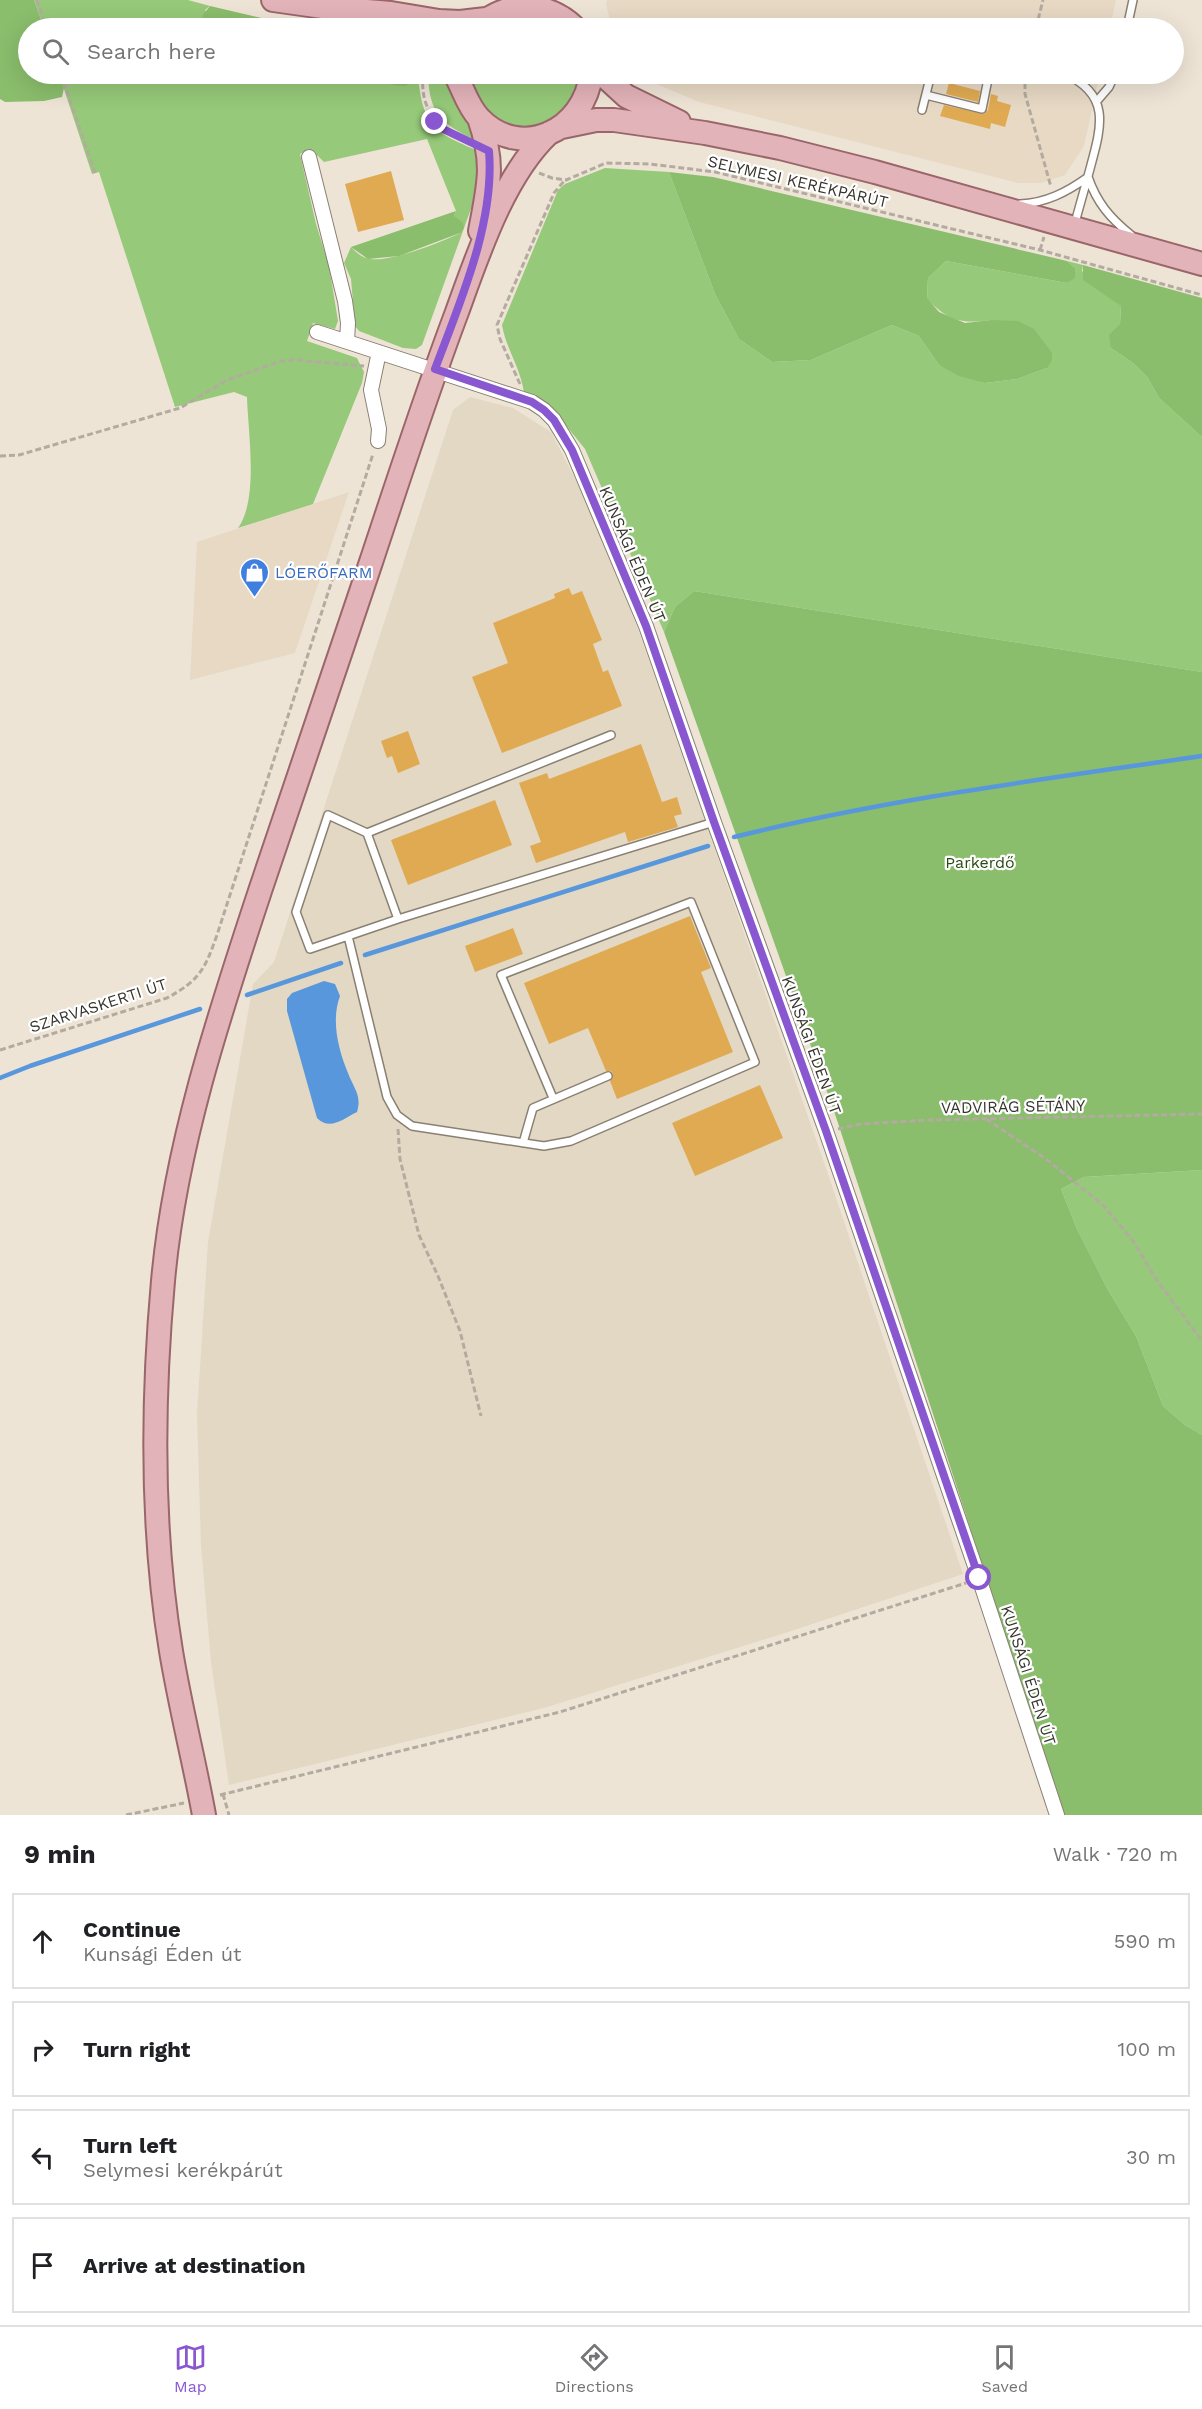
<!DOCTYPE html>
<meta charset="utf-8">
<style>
body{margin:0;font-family:"Work Sans",sans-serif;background:#f2f2f2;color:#202124}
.stop{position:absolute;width:18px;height:18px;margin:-14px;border:4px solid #8957d0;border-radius:50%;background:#fff}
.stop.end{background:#8957d0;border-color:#fff;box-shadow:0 2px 6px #0008}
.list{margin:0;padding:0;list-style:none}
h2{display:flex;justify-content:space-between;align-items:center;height:78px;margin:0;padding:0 24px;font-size:26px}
h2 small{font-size:20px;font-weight:400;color:#757577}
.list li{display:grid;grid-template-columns:39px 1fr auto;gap:18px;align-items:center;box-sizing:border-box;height:96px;margin:0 12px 12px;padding:0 12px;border:2px solid #e0e0e0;border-radius:0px}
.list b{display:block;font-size:22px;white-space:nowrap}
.list p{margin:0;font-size:20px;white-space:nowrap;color:#757577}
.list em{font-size:20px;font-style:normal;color:#757577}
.icon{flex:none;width:33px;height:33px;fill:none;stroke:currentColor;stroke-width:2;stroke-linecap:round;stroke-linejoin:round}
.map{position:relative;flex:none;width:1202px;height:1815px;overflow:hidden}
.search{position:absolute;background:#fff;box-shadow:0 6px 24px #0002;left:18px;right:18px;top:18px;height:66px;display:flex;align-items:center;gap:15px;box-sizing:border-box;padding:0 21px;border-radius:33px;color:#757577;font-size:22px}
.sheet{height:510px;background:#fff}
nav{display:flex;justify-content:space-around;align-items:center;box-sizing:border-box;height:84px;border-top:2px solid #e0e0e0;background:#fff;font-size:16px;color:#757577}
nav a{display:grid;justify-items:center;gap:3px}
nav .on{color:#8957d0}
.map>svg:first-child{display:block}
</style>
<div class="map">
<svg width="1202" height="1815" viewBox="0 0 1202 1815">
<rect width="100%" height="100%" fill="#eee4d6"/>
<path fill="#e7d9c4" d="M607,0h509l-6,28h-498l-6,-24z
M638,74h462l-16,72 -19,29 -24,8h-23l-319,-81 -57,-24z
M349,492l-54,161 -105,27 7,-138z"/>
<path fill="#e2d8c3" d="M470,397l43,11 38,24 36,70 51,127 189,542 136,403 -181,60 -238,74 -315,77 -18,-123 -10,-116 -4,-132 11,-172 45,-258 21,-22 179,-552z"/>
<path fill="#96c979" d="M34,0h154l22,6 -5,4 13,18h11h-185z
M507,10l65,18h-93z
M59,74h309l8,6 36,1v-7h6c4,51 16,59 61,77l-2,41 -55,153 -6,4 -13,-1 -44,-17 -4,-5 -4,-47 -7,-16 7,-16c4,4 9,9 15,11 19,7 76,-16 94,-25l-6,-17 2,-5 -29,-72 -103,23 -6,-6 -10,-7 -8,5 16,70 13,42 9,55 -3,8 -22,-6 -6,18 50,17 7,14 -2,11 -49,121 -75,24c21,-29 10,-95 9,-131l-13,-5 -59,15 -76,-235 -7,2z
M428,74h12l11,14 7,18 23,37c-36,-18 -52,-25 -53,-69z
M462,74h127l-30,52 -58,4 -39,-54z
M605,168l64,4 46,122 24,45 33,23 39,-2 81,-35 27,11 20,29 46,18 32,-4 30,-11 -56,-48c-31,4 -42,1 -64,-21l1,-21 18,-17 121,22 8,-6v-9l-8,-7 16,4 -1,6 39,35 -1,18 -9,24 22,15 15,15 11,20 43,39v235l-508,-81 -19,16 -11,25 -79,-183 -34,-42 -27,-14c-3,-24 -18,-44 -22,-68l56,-135 7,-6z
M1202,1170v265l-17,-10 -22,-19 -27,-70 -28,-46 -31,-61 -16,-40 23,-12z"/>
<path fill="#8abd6c" d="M0,0h34l10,28h-16v46h31l5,14 -2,9 -18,4 -39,1 -5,-3z
M210,6l68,16 9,6c-23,1 -72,8 -85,-12z
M368,74h44v7l-6,5c-15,0 -27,-4 -38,-12z
M669,172l44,5 354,84 8,7v10l-8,5 -121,-22 -18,17 -1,20 12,14 26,11 26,-3 27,1 16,8 18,24v7l-5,8 -30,11 -32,4 -26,-7 -20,-11 -20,-29 -27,-11 -81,35 -39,2 -33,-23 -24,-45z
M456,211l-2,5 9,7 1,5 -4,5 -61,23 -31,3 -17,-12z
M1083,265l119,33v139l-43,-39 -11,-20 -15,-15 -22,-15 -2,-13 11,-11 1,-18 -38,-26z
M694,591l508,81v498l-118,7 -23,12 16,40 31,61 28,46 27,70 22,19 17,10v380h-138l-228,-698 -172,-485 11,-25z"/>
<path fill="#5897dc" d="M324,981l11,3 5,12c-9,24 -2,53 8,77 6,16 14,22 9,39 -14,7 -27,19 -40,6l-30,-107v-12l5,-6z"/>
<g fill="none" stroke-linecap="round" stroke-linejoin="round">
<path stroke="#5897dc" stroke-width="4.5" d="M734,837c154,-38 311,-58 468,-81
M365,955l343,-109
M247,995l94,-32
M0,1078l30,-12 170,-57"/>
</g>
<path fill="#e0aa52" d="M949,83l31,8 -2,11 -32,-8z
M991,94l7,2 -1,5 14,4 -6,22 -14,-4 -1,6 -50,-13 4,-11 40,9 4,-4z
M391,171l13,49 -46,12 -13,-48z
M569,588l3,7 10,-4 20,49 -9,4 10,28 5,-2 14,36 -120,47 -30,-76 36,-14 -15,-40 62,-25 -1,-4z
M408,731l12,33 -22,9 -6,-17 -5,2 -6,-17z
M641,744l21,58 15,-5 5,17 -8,2 4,11 -50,15 -3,-10 -89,31 -6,-17 11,-4 -22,-59 28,-10 2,6z
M495,800l17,45 -104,40 -17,-45z
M690,916l21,52 -10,4 32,80 -116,47 -7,-18 3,-7 -2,-3h-5l-18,-43 -39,16 -25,-61z
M513,928l10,26 -48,18 -10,-26z
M760,1085l23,53 -88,38 -23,-53z"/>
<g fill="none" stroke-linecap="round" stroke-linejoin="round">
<defs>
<path id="lane" d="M1127,28l6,-28
M1065,74c45,20 37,51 26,91 -5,19 -11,39 -16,58
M926,95l56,14 7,-35
M1097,101l12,-14 6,-13
M922,110l9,-36
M1020,204c26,-1 47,-12 68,-27 9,26 22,41 43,58
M367,833l244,-98
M398,919l-31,-86 -39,-18 -32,97 14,37 88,-30 316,-97
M348,936l39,161 10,18 15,11 132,20 27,-5 184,-79 -64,-160 -190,73 52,123
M523,1143l10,-35 75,-32"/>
<path id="street" d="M309,157l36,144 3,22 -1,18
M317,332l215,70 12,8 10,10 18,30 74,176 68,196 112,309 153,447 78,237
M378,441l1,-12 -8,-39 8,-38"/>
<path id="primary" d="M273,0l57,8 61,5 48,8 21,1 26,-3
M476,28c30,-27 70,-28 99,0
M455,74c8,14 12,31 24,44 42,44 106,12 112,-44
M602,74l24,22 53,26
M479,118c16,47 10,65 1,113
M562,127l34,-7h18l91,13 75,15 95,24 327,92
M204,1815c-10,-55 -24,-109 -33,-164 -20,-122 -19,-248 -8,-370 12,-134 56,-266 98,-393 37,-109 73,-217 110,-326 28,-84 55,-168 86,-250 21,-58 47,-137 92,-179"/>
</defs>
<use href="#lane" stroke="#898073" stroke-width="10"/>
<use href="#street" stroke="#898073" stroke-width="16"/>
<use href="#primary" stroke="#9a666a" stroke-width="26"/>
<path stroke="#b3aba0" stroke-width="3" stroke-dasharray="6 3" stroke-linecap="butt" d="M37,0l9,28
M1036,28l7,-28
M61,74l34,99
M423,74c-3,36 13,53 44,67
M1025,74v20l26,93
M539,173l13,5 14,2 40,-17 44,1 65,8 325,78 162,45
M1040,250l4,-13
M520,384l-20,-45 -3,-14 57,-132 11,-13
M0,456l19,-1 161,-47 47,-28 54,-19 15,-1 68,6
M0,1050l167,-52c33,-18 38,-29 50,-63l156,-481
M986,1119l60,40 57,46 30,36 25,41 44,59
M398,1129l2,30 19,76 19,41 22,55 21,85
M838,1129l22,-5 69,-4 273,-6
M223,1794l6,21
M220,1795l340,-83 406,-129
M126,1815l58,-12"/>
<use href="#lane" stroke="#fff" stroke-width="7"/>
<use href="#street" stroke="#fff" stroke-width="14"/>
<use href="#primary" stroke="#e2b3b9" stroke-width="22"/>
</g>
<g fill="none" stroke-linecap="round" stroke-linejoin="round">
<path stroke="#8957d0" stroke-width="8" d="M435,122l8,7 46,22c6,72 -29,151 -54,218l97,33 12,8 10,10 18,30 74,176 68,196 112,309 153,447"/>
</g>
<defs>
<symbol id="shop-pin" viewBox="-11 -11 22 30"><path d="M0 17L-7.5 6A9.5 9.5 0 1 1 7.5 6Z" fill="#3f7fe0" stroke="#fff"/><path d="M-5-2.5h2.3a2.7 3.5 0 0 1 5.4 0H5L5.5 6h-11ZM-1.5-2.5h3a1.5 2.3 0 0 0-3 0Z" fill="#fff"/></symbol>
</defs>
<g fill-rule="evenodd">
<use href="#shop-pin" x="238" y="556" width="33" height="45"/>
</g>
<g text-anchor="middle" stroke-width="4.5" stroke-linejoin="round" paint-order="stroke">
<g font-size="16" fill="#37342e" stroke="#fff">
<text transform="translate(798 181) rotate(13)" y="6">SELYMESI KERÉKPÁRÚT</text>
<text transform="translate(633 554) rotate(67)" y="6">KUNSÁGI ÉDEN ÚT</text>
<text transform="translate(98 1005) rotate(-18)" y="6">SZARVASKERTI ÚT</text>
<text transform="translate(812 1045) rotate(70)" y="6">KUNSÁGI ÉDEN ÚT</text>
<text transform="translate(1013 1106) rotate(-1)" y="6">VADVIRÁG SÉTÁNY</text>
<text transform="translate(1029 1675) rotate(72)" y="6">KUNSÁGI ÉDEN ÚT</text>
</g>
<g font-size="16" fill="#366cbe" stroke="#fff" text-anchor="start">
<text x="275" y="578">LÓERŐFARM</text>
</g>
<g font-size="16" fill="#2a4b14" stroke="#fff">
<text x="980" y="868">Parkerdő</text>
</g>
</g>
</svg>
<div class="stop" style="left:979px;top:1578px"></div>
<div class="stop end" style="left:435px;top:122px"></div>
<div class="search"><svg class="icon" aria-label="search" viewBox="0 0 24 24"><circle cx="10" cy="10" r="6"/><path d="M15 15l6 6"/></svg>Search here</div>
</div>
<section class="sheet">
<h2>9 min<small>Walk · 720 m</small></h2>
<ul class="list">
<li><svg class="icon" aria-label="ahead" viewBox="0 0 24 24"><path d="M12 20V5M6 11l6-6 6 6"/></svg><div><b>Continue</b><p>Kunsági Éden út</p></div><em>590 m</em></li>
<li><svg class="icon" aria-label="right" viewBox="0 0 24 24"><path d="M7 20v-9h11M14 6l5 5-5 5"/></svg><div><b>Turn right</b></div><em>100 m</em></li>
<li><svg class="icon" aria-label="left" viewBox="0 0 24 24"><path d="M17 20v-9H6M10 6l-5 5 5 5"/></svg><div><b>Turn left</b><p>Selymesi kerékpárút</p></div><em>30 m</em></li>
<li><svg class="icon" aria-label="arrive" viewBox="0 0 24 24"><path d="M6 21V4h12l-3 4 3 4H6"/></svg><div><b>Arrive at destination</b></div></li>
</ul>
</section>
<nav>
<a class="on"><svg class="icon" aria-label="map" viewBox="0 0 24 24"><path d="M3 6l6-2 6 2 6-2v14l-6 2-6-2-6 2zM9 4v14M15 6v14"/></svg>Map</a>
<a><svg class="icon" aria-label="directions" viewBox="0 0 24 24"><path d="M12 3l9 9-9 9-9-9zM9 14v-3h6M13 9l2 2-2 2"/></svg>Directions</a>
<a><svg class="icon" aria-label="saved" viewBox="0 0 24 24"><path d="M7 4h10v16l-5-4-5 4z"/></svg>Saved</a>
</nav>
